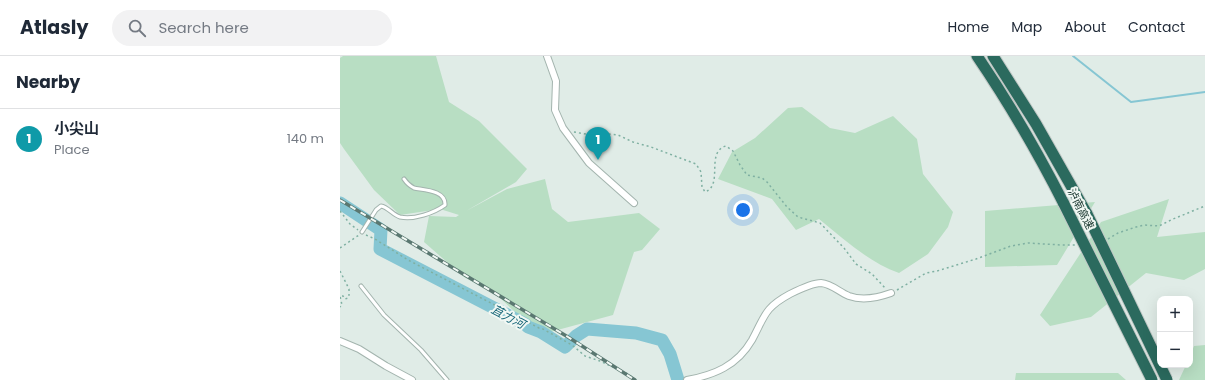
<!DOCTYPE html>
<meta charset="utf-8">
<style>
body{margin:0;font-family:Poppins,"Noto Sans SC",sans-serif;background:#f2f2f3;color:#1f2937}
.controls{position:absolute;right:12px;bottom:12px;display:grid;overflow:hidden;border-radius:8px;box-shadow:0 4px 16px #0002}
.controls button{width:36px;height:36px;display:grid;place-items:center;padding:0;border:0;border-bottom:1px solid #e0e1e3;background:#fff;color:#1f2937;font:20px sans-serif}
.you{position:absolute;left:403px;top:154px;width:14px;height:14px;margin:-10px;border:3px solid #fff;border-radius:50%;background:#1a73e8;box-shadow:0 0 0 6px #1a73e833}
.badge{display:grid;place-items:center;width:26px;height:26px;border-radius:50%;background:#804f44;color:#fff;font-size:13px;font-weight:700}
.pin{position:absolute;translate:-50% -33px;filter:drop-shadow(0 1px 2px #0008)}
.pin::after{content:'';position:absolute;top:21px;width:14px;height:12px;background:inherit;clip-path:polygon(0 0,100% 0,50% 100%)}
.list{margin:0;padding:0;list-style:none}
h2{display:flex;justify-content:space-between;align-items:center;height:52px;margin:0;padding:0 16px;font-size:17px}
h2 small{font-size:13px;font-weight:400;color:#747a83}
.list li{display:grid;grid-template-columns:26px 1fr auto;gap:12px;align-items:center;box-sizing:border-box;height:60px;padding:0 16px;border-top:1px solid #e0e1e3}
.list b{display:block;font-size:15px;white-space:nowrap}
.list p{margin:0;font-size:13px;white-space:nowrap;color:#747a83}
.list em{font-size:13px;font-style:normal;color:#747a83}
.icon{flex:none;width:22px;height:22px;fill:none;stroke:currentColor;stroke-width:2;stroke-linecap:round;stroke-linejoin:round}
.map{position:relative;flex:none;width:865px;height:324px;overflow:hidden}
header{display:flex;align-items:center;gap:24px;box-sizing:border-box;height:56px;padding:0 20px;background:#fff;border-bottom:1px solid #e0e1e3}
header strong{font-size:19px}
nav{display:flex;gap:22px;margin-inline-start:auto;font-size:14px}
.search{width:280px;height:36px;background:#f2f2f3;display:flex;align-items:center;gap:10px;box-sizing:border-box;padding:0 14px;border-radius:22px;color:#747a83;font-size:15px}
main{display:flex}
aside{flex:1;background:#fff}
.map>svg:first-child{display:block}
</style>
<header>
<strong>Atlasly</strong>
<div class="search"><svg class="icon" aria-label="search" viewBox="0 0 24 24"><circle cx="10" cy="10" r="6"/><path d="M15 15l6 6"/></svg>Search here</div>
<nav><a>Home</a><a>Map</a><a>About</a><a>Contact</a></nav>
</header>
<main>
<aside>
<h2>Nearby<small></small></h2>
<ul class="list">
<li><span class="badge" style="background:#0f9aa8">1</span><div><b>小尖山</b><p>Place</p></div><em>140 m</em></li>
</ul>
</aside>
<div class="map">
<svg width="865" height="324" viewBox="0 0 865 324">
<rect width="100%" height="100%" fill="#e0ece7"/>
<path fill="#b8dec3" d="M3,0h93l13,46 30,19 48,48 -11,13 -50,29 41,-22 38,-10 7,30 16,13 71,-9 21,16 -18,21 -8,2 -21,63 -74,20 -43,-41 -32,-17 -40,-35 5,-26 27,1 3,-2 -19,-6 -40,6 -26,-25 -30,-41 -4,-6v-85z
M462,51l28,21 25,5 38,-17 24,23 6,35 30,38 -5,15 -20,27 -29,19c-31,-11 -55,-34 -80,-54l-23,11 -24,-31 -54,-20 14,-27 23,-14 33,-30z
M829,143l-12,38 48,-5v37l-21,11 -38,-7 -55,44 -41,9 -10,-11 61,-93z
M755,146l-38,63 -72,2v-56z
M865,289v35h-26l7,-15h4v-9l4,-10z
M676,317h102l8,7h-111z"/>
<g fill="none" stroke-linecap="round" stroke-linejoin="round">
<path stroke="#86c6d3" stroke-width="2" d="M733,0l58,46 74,-10"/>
<path stroke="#86c6d3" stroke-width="13" d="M0,147l41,27 -1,19 145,75 3,3 13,5 24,15 11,-11 11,-7 49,4 26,7 8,14 8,26"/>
<defs>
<path id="service" d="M22,176l14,-22 5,-4c7,1 12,9 19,11 14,3 34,-4 45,-12 1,-15 -22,-15 -31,-17 -4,-2 -8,-6 -10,-9
M21,230l23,29 37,35 26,30"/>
<path id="minor" d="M207,0l9,25 -1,29 8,18 26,35 45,40
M0,285l19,8 27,17 26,14
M347,324c27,-5 50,-14 65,-40 13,-24 12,-32 38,-46 8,-4 22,-11 31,-11 11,1 18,9 28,13 14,5 28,2 42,-3"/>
<path id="motorway" d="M637,0c32,47 61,97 87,148
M653,0l43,68 51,90"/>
</defs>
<use href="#service" stroke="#a3b4ae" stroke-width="5"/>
<use href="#minor" stroke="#a3b4ae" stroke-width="8"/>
<use href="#motorway" stroke="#c1c8c6" stroke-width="13"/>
<path stroke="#7fb0a2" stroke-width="1.5" stroke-dasharray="2 3" stroke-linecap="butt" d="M234,76l17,3 18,-1 9,1 15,7 18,5 45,17 5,8 1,15 3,5c19,-7 0,-40 21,-46l7,5 7,14 7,10 15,3 5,4 20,25 11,10 22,6 24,25 12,16 16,10 14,15
M0,155l10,13 8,6
M26,179l9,4 33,21 131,68h2l31,17 13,11 15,5 28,13 8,6
M768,183l10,-6 18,-6 8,-2 15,1 14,-7 32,-13
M0,192l19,-13
M0,215l9,18v6l-1,3 -3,1 -2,-3h-3l2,9 -2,2
M557,234l29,-17 11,-2 39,-12 35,-13 17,-3 33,2h14"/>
<use href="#service" stroke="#fff" stroke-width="3"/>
<use href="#minor" stroke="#fff" stroke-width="6"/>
<use href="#motorway" stroke="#2b6a5e" stroke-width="11"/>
<defs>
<path id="rail" d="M0,144l228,137 67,43"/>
</defs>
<use href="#rail" stroke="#5a7871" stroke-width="3.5"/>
<use href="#rail" stroke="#f1f8f4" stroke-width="2" stroke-dasharray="6" stroke-linecap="butt"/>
<defs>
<path id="motorway-bridge" d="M724,148l88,176
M747,158l80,166"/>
</defs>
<use href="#motorway-bridge" stroke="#c1c8c6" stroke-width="13" stroke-linecap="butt"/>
<use href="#motorway-bridge" stroke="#2b6a5e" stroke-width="11"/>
</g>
<g text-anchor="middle" stroke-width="4" stroke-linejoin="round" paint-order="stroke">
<g font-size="11" fill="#203c35" stroke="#f1f8f4">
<text transform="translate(741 153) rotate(63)" y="4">泸南高速</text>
</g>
<g font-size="12" font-style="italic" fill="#19687a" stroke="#f1f8f4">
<text transform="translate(168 261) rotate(28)" y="4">苴力河</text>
</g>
</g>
</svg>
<div class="controls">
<button>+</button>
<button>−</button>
</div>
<div class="you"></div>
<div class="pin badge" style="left:258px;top:104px;background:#0f9aa8">1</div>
</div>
</main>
